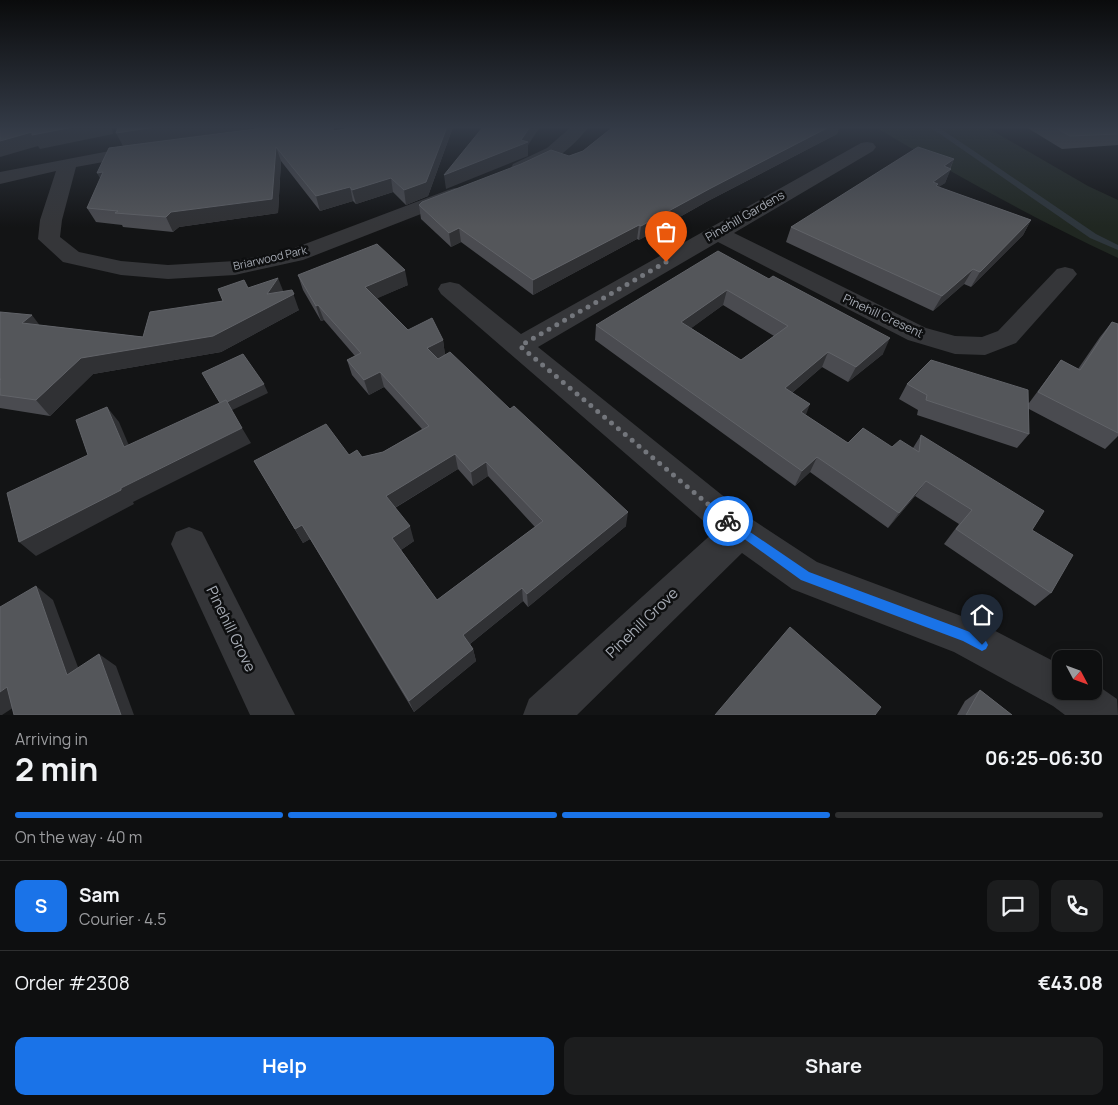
<!DOCTYPE html>
<html lang="en">
<head>
<meta charset="utf-8">
<style>
  :root { --surface:#0e0f10; --page:#1c1d1e; --text:#f1f3f6; --muted:#9b9c9f; --line:#2e2f30; --accent:#1a73e8 }
  body { margin:0; font-family:Manrope,sans-serif; background:var(--page); color:var(--text); height:100vh; display:flex; flex-direction:column; font-size:19px; white-space:nowrap }
  * { box-sizing:border-box; margin:0 }
  p { font-size:16px; color:var(--muted) }
  .icon { flex:none; width:28px; height:28px; fill:none; stroke:currentColor; stroke-width:2; stroke-linecap:round; stroke-linejoin:round }
  .map { position:relative; height:715px; overflow:hidden }
  .panel { display:flex; flex-direction:column; background:var(--surface); flex:1 }
  .panel>* { flex:none }
  .needle { width:32px; rotate:131deg }
  .controls { position:absolute; left:1052px; top:650px; display:grid; gap:10px }
  .controls a { display:grid; place-items:center; width:50px; height:50px; border-radius:10px; background:var(--surface); box-shadow:0 2px 12px #0003,0 0 0 1px var(--line); font-size:25px }
  .pin { position:absolute; display:grid; place-items:center; width:42px; height:42px; color:#fff; margin:-51px -21px; border-radius:50% 50% 50% 0; rotate:-45deg; box-shadow:0 0 5px #0007 }
  .pin .icon { rotate:45deg }
  .courier { position:absolute; display:grid; place-items:center; width:50px; height:50px; margin:-25px; border:4px solid #1a73e8; border-radius:50%; background:#fff; color:#222; box-shadow:0 1px 6px #0007 }
  .overview em { font-style:normal; font-weight:700 }
  .overview div { display:flex; flex-direction:column-reverse }
  .overview { display:flex; align-items:center; justify-content:space-between; height:85px; padding:0 15px }
  h1 { font-size:32px; font-weight:700; line-height:38px }
  .bar { display:grid; grid-template-columns:repeat(4,1fr); gap:8px 5px; align-content:center; height:60px; padding:0 15px }
  .bar i { height:6px; border-radius:4px; background:var(--line) }
  .bar .on { background:var(--accent) }
  .bar p { grid-column:span 4 }
  .line { display:flex; align-items:center; gap:12px; padding:0 15px; border-top:1px solid var(--line) }
  .line div { flex:1 }
  .round { display:grid; place-items:center; flex:none; width:52px; height:52px; border-radius:10px; background:var(--page) }
  .button { display:flex; gap:10px; margin-top:auto; padding:10px 15px }
  .button a { flex:1; height:58px; border-radius:10px; background:var(--accent); color:#fff; font-size:20px; font-weight:700; line-height:58px; text-align:center }
  .button a+a { background:var(--page); color:var(--text) }
  .map>svg:first-child { display:block }
</style>
</head>
<body>
<div class="map">
<svg width="1118" height="715" viewBox="0 0 1118 715">
  <rect width="100%" height="100%" fill="#131415"/>
  <path fill="#202721" d="M875,127H986L1088,186L1118,200V258C1034,219 954,174 875,127Z"/>
  <g fill="none" stroke-linecap="round" stroke-linejoin="round">
    <path fill="#2e363c" fill-rule="evenodd" d="M930,127H938L977,153L1096,234L1118,245V250L1090,238Z"/>
    <g fill="#353639" fill-rule="evenodd">
      <path d="M571,127H588C576,146 537,178 513,172L511,168L513,164L547,148Z"/>
      <path d="M867,142L873,143L876,147L873,151L734,233L926,328L955,336L982,337L998,331L1057,269L1065,267L1073,269L1077,274L1073,279L1016,343L985,355L955,354L908,340L718,242L538,347L753,520L817,562L980,623L1061,665V691H1094V683L1117,699L1118,715H1065L1053,706L954,652L792,589L742,553L577,715H523L529,699L715,531L441,294L438,289L441,284L450,282L459,284L521,334L861,143Z"/>
      <path d="M141,145L147,146L150,150L147,154L76,167L62,220L60,237L79,252L121,261L168,265L235,261L289,250L448,190L455,188L462,190L465,194L462,198L303,260L235,275L168,279L121,275L63,262L38,239L40,220L56,171L0,184V172Z"/>
      <path d="M189,527L202,532L295,715H250L171,544L176,532Z"/>
    </g>
  </g>
  <g fill="#4a4b50" fill-rule="evenodd">
    <path d="M118,127H262L130,145L270,127H334V131L356,127H453L428,196L406,205L393,192L356,204L353,201L320,211L281,161L278,213L179,227L173,232L123,227L122,225L96,222L87,208L123,146Z"/>
    <path d="M613,127H839L837,134L708,201L639,240L637,239L533,295L461,242L451,247L421,219L419,205L569,156L583,151Z"/>
    <path d="M1026,127H1118V145L1062,149Z"/>
    <path d="M954,159L945,183L938,187L1031,220L1023,235L971,287L964,284L933,311L786,242L791,227Z"/>
    <path d="M298,275L408,285L377,298L408,330L443,340L445,355L626,526L528,607L523,601L470,644L473,649L476,661L414,712L310,539L303,543L254,461L349,455L362,457L383,452L422,429L384,387L369,395L352,375L347,360L355,356L324,320L321,321L303,290ZM458,469L473,486L488,476L535,527L437,600L401,550L414,541L395,508Z"/>
    <path d="M769,279L883,354L848,382L822,367L792,393L806,415L848,443L892,447L913,448L921,435L1032,530L1051,593L1035,606L944,544L959,524L915,496L888,528L810,472L795,486L595,340L596,325ZM723,305L774,336L741,360L691,328Z"/>
    <path d="M248,288L284,292L299,310L221,352L93,374L50,416L0,408V312L39,325L143,337L223,301Z"/>
    <path d="M1112,322L1118,324V436L1105,449L1029,409V434L1017,448L917,415L918,410L899,399L907,384L1029,403L1061,360L1078,369L1100,337Z"/>
    <path d="M980,690L1012,715H957L965,701Z"/>
  </g>
  <g fill="#303134">
    <path d="M73,127H112L113,134L40,149L38,146L0,157V141L32,132Z"/>
    <path d="M156,127H262L123,146L116,133Z"/>
    <path d="M447,127H453L428,196L406,205L404,190Z"/>
    <path d="M530,127H540L528,145V156L446,189L444,175L521,140Z"/>
    <path d="M829,127H839L837,134L708,201L639,240L641,226L711,188Z"/>
    <path d="M276,147L281,161L278,213L179,227L173,232L166,217L171,212Z"/>
    <path d="M954,159L949,170L951,169L945,183L936,189L933,182L944,166Z"/>
    <path d="M103,172L105,187L97,173Z"/>
    <path d="M391,178L393,192L356,204L352,190Z"/>
    <path d="M350,187L353,201L320,211L316,196Z"/>
    <path d="M1031,220L1023,235L971,287L980,272Z"/>
    <path d="M639,225L637,239L533,295V280Z"/>
    <path d="M459,228L461,242L451,247L449,233Z"/>
    <path d="M973,269L964,284L933,311L942,296Z"/>
    <path d="M405,270L408,285L369,302L365,287Z"/>
    <path d="M278,278L284,293L292,290L299,310L221,352L93,374L50,416L36,400L81,358L267,294Z"/>
    <path d="M727,290L723,305L678,338L681,322Z"/>
    <path d="M318,305L324,320L321,321L316,306Z"/>
    <path d="M32,315L44,331L22,323Z"/>
    <path d="M890,338L883,354L848,382L856,367Z"/>
    <path d="M443,340L445,355L430,363L427,348Z"/>
    <path d="M828,352L822,367L779,404L785,388Z"/>
    <path d="M380,372L384,387L369,395L364,380Z"/>
    <path d="M264,384L268,393L226,413L221,405Z"/>
    <path d="M810,404L804,420L801,412Z"/>
    <path d="M107,407L119,422L136,462L124,447Z"/>
    <path d="M242,428L251,443L133,502L134,504L36,556L19,542L121,488Z"/>
    <path d="M455,454L458,469L391,510L386,496Z"/>
    <path d="M817,457L810,472L795,486L802,471Z"/>
    <path d="M486,462L488,476L473,486L471,472Z"/>
    <path d="M926,481L915,496L888,528L899,513Z"/>
    <path d="M628,512L626,526L528,607L527,594Z"/>
    <path d="M302,525L310,539L303,543L295,529Z"/>
    <path d="M410,526L414,541L398,552L392,538Z"/>
    <path d="M36,586L53,600L85,686L67,675Z"/>
    <path d="M522,588L523,601L466,647L463,635Z"/>
    <path d="M473,649L476,661L414,712L409,701Z"/>
    <path d="M99,654L116,666L134,715H121Z"/>
    <path d="M7,687L28,698L2,715H0V692Z"/>
  </g>
  <g fill="#54565a" stroke="#616368" fill-rule="evenodd">
    <path d="M0,127H73L32,135V132L0,141Z"/>
    <path d="M118,127H156L116,133Z"/>
    <path d="M270,127H332L333,131L356,127H447L426,182L404,190L391,178L352,190L350,187L316,196L276,147L272,199L171,212L166,217L115,213L118,211L87,208L103,172L97,173L109,148Z"/>
    <path d="M483,127H530L521,140L528,142L444,175Z"/>
    <path d="M613,127H829L711,188L641,226L639,225L533,280L459,228L449,233L419,205L422,202L521,164L551,150L569,156L583,151Z"/>
    <path d="M1054,127H1118V134L1070,136Z"/>
    <path d="M918,147L954,159L944,166L951,169L933,182L938,184L936,186L1031,220L980,272L973,269L942,296L791,227Z"/>
    <path d="M377,244L405,270L365,287L408,330L432,318L443,340L427,348L438,359L450,352L510,409L514,406L628,512L527,594L522,588L463,635L473,649L409,701L302,525L295,529L254,461L326,424L349,455L357,450L362,457L383,452L429,426L380,372L364,380L347,360L361,353L318,305L316,306L298,275ZM455,454L471,472L486,462L543,521L437,600L392,538L410,526L386,496Z"/>
    <path d="M718,251L769,279L773,276L890,338L856,367L828,352L785,388L810,404L801,412L848,443L863,428L892,447L900,440L919,452L921,435L1044,511L1032,530L1073,555L1051,593L956,529L972,510L926,481L899,513L817,457L802,471L596,325ZM727,290L788,326L741,360L681,322Z"/>
    <path d="M278,278L267,294L292,290L294,294L213,336L81,358L36,400L0,395V380L1,379H0V312L32,315L22,323L143,337L150,312L223,301L218,289L244,280L248,288Z"/>
    <path d="M1112,322L1118,324V433L1038,392L1061,360L1080,370Z"/>
    <path d="M243,354L264,384L227,402L226,400L220,403L202,373Z"/>
    <path d="M931,360L1028,390L1029,434L926,400L927,395L907,384Z"/>
    <path d="M226,400L242,428L121,488V490L19,542L7,493L88,455L76,420L107,407L124,447Z"/>
    <path d="M36,586L67,675L99,654L121,715H14L7,687L0,692V607Z"/>
    <path d="M790,627L881,707L875,715H715Z"/>
    <path d="M980,690L1012,715H966Z"/>
  </g>
  <linearGradient id="sky" x2="0" y2="1"><stop stop-color="#0a0b0c"/><stop offset="0.56" stop-color="#333a46"/><stop offset="1" stop-color="#333a46" stop-opacity="0"/></linearGradient>
  <rect width="1118" height="227" fill="url(#sky)"/>
  <path fill="#1a73e8" d="M728,517L809,572L970,632L986,641L988,645L986,649L982,651L963,641L801,580L725,525L723,521Z"/>
  <g fill="none" stroke-linecap="round" stroke-linejoin="round">
    <path stroke="#73767c" stroke-width="5" stroke-dasharray="0 9" d="M666,262L520,346L728,521"/>
  </g>
  <g text-anchor="middle" stroke-width="5" stroke-linejoin="round" paint-order="stroke">
    <g font-size="11" fill="#a6abb4" stroke="#0e0f10">
      <text transform="translate(270 258) rotate(-13)" y="4">Briarwood Park</text>
    </g>
    <g font-size="12" fill="#a6abb4" stroke="#0e0f10">
      <text transform="translate(745 216) rotate(-30)" y="4">Pinehill Gardens</text>
      <text transform="translate(883 316) rotate(25)" y="4">Pinehill Cresent</text>
    </g>
    <g font-size="15" fill="#a6abb4" stroke="#0e0f10">
      <text transform="translate(642 623) rotate(-44)" y="5">Pinehill Grove</text>
      <text transform="translate(231 629) rotate(64)" y="5">Pinehill Grove</text>
    </g>
  </g>
</svg>
<div class="controls">
<a><svg class="needle" viewBox="-14 -14 28 28"><path d="M0-13l5 13h-10z" fill="#e53935"/><path d="M0 13l5-13h-10z" fill="#9b9c9f"/></svg></a>
</div>
<div class="pin" style="left:666px;top:262px;background:#ea580c"><svg class="icon" aria-label="bag" viewBox="0 0 24 24"><path d="M5 8h14l-1 12H6zM9 8a3 3 0 0 1 6 0"/></svg></div>
<div class="pin" style="left:982px;top:645px;background:#1f2937"><svg class="icon" aria-label="home" viewBox="0 0 24 24"><path d="M3 11l9-7 9 7M6 9v11h12V9"/></svg></div>
<div class="courier" style="left:728px;top:521px"><svg class="icon" aria-label="bike" viewBox="0 0 24 24"><circle cx="6" cy="16" r="4"/><circle cx="18" cy="16" r="4"/><path d="M6 16l4-8h5l3 8M10 8l3 8H6M13 5h3"/></svg></div>
</div>
<section class="panel">
<div class="overview"><div><h1>2 min</h1><p>Arriving in</p></div><em>06:25–06:30</em></div>
<div class="bar"><i class="on"></i><i class="on"></i><i class="on"></i><i></i><p>On the way · 40 m</p></div>
<div class="line" style="height:90px"><b class="round" style="background:var(--accent);color:#fff">S</b><div><b>Sam</b><p>Courier · 4.5</p></div><a class="round"><svg class="icon" aria-label="chat" viewBox="0 0 24 24"><path d="M4 5h16v11H9l-5 4z"/></svg></a><a class="round"><svg class="icon" aria-label="phone" viewBox="0 0 24 24"><path d="M5 4h4l2 5-3 2q2 4 5 5l2-3 5 2v4C11 20 4 13 5 4z"/></svg></a></div>
<div class="line" style="height:65px"><div>Order #2308</div><b>€43.08</b></div>
<div class="button"><a>Help</a><a>Share</a></div>
</section>
</body>
</html>
